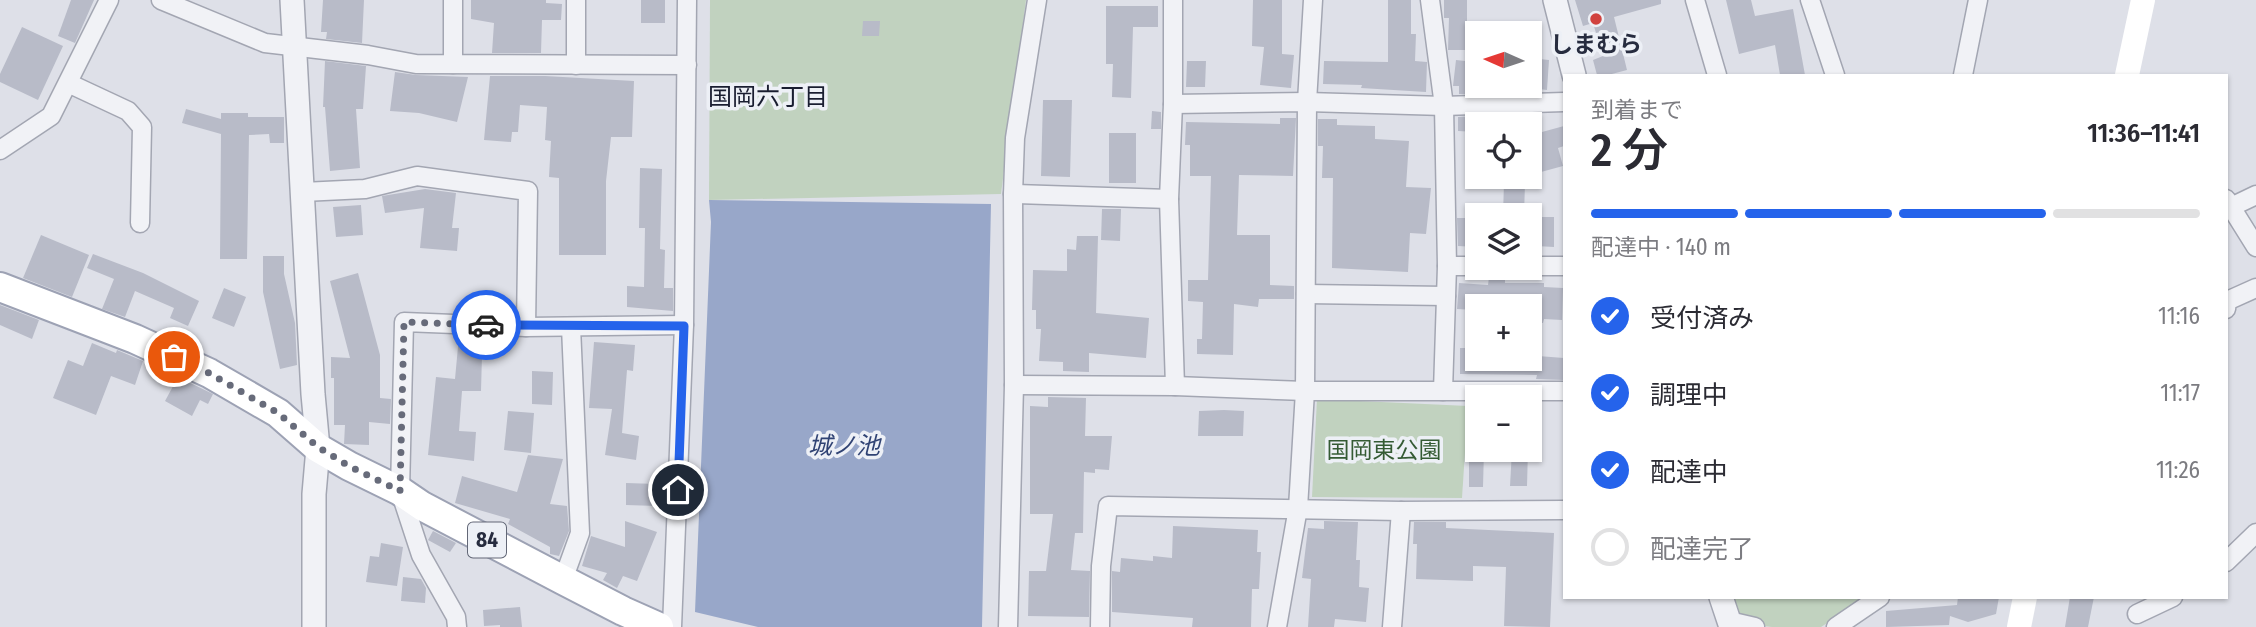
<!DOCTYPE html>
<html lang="ja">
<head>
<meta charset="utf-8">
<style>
  :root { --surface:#fff; --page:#f7f7f7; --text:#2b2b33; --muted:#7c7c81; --line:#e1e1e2; --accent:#2563eb }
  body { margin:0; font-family:"Fira Sans Condensed","Noto Sans JP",sans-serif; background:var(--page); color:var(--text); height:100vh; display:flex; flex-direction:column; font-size:26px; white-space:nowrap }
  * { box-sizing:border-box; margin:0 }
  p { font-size:23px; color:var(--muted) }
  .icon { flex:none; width:38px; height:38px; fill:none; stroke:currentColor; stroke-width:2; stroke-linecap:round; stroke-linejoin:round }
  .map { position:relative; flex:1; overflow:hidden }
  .details { position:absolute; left:1563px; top:74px; width:665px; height:525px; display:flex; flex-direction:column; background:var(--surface); border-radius:0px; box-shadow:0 2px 5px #0004 }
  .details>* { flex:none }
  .needle { width:46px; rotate:273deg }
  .tools { position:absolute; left:1465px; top:21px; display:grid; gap:14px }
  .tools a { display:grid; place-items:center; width:77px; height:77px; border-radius:0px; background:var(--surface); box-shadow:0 2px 5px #0004; font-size:35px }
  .pin { position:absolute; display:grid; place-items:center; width:60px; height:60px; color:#fff; margin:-30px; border:4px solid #fff; border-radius:50%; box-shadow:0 2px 7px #0007 }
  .courier { position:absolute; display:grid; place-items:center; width:70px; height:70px; margin:-35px; border:5px solid #2563eb; border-radius:50%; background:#fff; color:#222; box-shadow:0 2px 9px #0007 }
  .overview em { font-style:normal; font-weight:600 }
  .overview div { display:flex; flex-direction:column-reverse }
  .overview { display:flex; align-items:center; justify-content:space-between; height:119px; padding:0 28px }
  h1 { font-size:46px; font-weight:600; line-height:52px }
  .bar { display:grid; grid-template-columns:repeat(4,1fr); gap:10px 7px; align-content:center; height:84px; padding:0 28px }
  .bar i { height:9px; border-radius:5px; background:var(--line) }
  .bar .on { background:var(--accent) }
  .bar p { grid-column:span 4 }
  ol { padding:0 28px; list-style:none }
  li { display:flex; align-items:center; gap:21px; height:77px }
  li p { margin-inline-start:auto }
  li .icon { padding:7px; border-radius:50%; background:var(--accent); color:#fff; stroke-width:4 }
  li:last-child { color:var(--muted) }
  li i { width:38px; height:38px; border:4px solid var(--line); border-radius:50% }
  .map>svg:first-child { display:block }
</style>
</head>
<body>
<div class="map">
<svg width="2256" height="627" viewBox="0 0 2256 627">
  <rect width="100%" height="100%" fill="#dee0e8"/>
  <g fill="#c1d2bf">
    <path d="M710,0H1026L1001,194L709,200Z"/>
    <path d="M1317,399L1468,406L1462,498L1312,497Z"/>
    <path d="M1729,597H1867L1821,627H1772L1737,623Z"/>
  </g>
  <path fill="#98a7c9" d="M709,200L991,204L982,627H758L695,612L711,222Z"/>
  <g fill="#b8bbc8">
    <path d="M71,0H94L75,43L58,36Z"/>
    <path d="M323,0H364L362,43L326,39L327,32H321Z"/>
    <path d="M471,0H546V3L562,4L561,20H542L541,53H492L494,23L471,19Z"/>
    <rect x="641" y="0" width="24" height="23"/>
    <path d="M1253,0H1282V54L1294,55L1291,88L1260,85L1264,47L1252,46Z"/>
    <path d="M1388,0H1411V34H1416L1415,61L1427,62L1426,92L1361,88L1362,85L1323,84L1324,61L1388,62Z"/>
    <path d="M1444,0H1467V50H1448L1449,18H1444Z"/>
    <path d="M1575,0H1661V4L1614,17L1627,70L1608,75H1597L1593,60L1603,56L1593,23L1583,26Z"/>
    <path d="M1726,0H1751L1755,16L1793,9L1805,75H1780L1775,45L1739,54Z"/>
    <path d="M1106,6H1158V27H1133L1131,98L1112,97L1113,64H1106Z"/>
    <path d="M863,21H880L879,36H862Z"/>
    <path d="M22,27L63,46L38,100L0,82V74Z"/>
    <path d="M1530,58L1549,60L1547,90L1530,88Z"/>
    <path d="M1456,60L1475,62L1472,94H1459V86H1453Z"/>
    <path d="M325,61L366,66L363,109H356L360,168L330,171L325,107H323Z"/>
    <path d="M1187,61H1206L1205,87H1186Z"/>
    <path d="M395,72L416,75L468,77L457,122L419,113L390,111Z"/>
    <path d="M490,76H545L634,81L632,137H611L606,181V255H559V178L549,177L551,141L545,140L547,107L520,105L518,132H512L511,142L484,140Z"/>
    <path d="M1043,100H1072L1070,177L1041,176Z"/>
    <path d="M186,109L221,119V113H248V117H284V143H270L269,134L249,135L247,259H220L221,134L182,123Z"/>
    <path d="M1152,111L1161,112V129H1151Z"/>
    <path d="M1477,116V132L1458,131V117Z"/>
    <path d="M1280,118H1296L1293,176L1239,175L1237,235H1270V285L1294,286V299H1259L1258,307L1234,304L1233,355L1197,354V339H1202L1203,302L1188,301V280H1208L1211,176H1190V145H1185L1186,122L1280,124Z"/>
    <path d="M1318,119H1337V125L1375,126V139L1409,141L1406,187L1431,188L1426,234L1410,233L1408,272L1332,268L1333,178H1322L1323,146H1318Z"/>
    <path d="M1564,126V146L1558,148L1563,166L1541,172L1531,135Z"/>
    <rect x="1109" y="133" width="27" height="50"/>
    <path d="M640,168L662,169L660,249L665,250L664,288H673V311L627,307V286L644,287L645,228H639Z"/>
    <path d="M1504,182L1525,183L1524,215H1503Z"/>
    <path d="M425,189L456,193L452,228H459L457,251L420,248L424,208L385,213L382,196Z"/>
    <path d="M361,205L363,235L336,237L333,207Z"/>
    <path d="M1102,209H1121L1120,241L1101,240Z"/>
    <path d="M1536,217H1554V247L1536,246Z"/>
    <path d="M1457,218H1477V247L1458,246Z"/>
    <path d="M41,235L89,255L72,297L23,278Z"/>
    <path d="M1077,236H1098L1096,313L1149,318L1146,358L1089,353V372L1063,371V362L1039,361L1041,329H1036V310H1032L1033,270L1067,271V249L1076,250Z"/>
    <path d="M93,254L143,273L199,301L188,326L170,318L174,308L135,291L125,317L102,309L114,279L87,268Z"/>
    <path d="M263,256H284V274L295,323L297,365L280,369L263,292Z"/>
    <path d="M358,273L380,355V398L391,399L390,424L369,422V445L344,444L345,425H334V378H331V357L350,358L330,281Z"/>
    <path d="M1489,277L1505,278V283H1544V287L1563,288L1562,320L1544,319L1543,323L1530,322V306L1474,305V310L1457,309L1459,283L1488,285Z"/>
    <path d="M224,288L246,297L234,327L212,318Z"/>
    <path d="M0,305L39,320L32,339L0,325Z"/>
    <path d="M459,336H474V354L482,355L481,391H462L459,431L476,432L474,461L428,455L436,377L455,379Z"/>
    <path d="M594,342L635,345L633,371L627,370L622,433L639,436L636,460L605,455L612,409L589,408Z"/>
    <path d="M92,343L116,353L117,350L143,361L135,385L111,376L96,415L53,398L68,360L83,366Z"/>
    <path d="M1460,348H1477V359H1538V356L1564,358V380L1536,379L1537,375L1460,374Z"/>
    <path d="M532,371L553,372L552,405L532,404Z"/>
    <path d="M178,377L213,394L208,404L200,400L192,416L165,401Z"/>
    <path d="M1048,397L1086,398L1085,436H1112L1109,470L1095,469V473L1084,472L1083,533H1075L1071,570L1090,571L1089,617L1028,616L1029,571H1046L1053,514H1030V406L1048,407Z"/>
    <path d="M1224,410L1244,411L1243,436H1198L1199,411Z"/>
    <path d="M508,411L534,413L531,453L504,450Z"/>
    <path d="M1469,450H1484L1483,487H1469Z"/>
    <path d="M1512,450H1528L1527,486H1510Z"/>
    <path d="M528,455L563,459L550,504L567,506L569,531L559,556L550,554V547L508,524L510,519L455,503L462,476L517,492Z"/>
    <path d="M626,483L657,484V506L626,505Z"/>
    <path d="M625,521L657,532L637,581L623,576L617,588L603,580L607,573L582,566L591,536L625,547Z"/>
    <path d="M1324,521L1358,522L1356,560H1360L1359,587L1369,588L1366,622L1335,619L1334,627H1308L1311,579L1302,578L1308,528L1324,529Z"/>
    <path d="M1414,522H1446V528L1554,533L1550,627L1504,626L1506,567L1473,566V581L1416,579L1417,544H1413Z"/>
    <path d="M1173,526L1258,530L1257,552H1261L1259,589H1252L1251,627H1192L1193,618L1112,612V571L1120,572L1121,558L1153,561V556L1172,558Z"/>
    <path d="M433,531L456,543L450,552L428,540Z"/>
    <path d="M381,543L403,547L397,586L366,582L370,556L379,557Z"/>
    <path d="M403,577L421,579L426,588L425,603L401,601Z"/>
    <path d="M1958,597H1999L1996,614L1968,622L1950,616L1949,625L1886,627V611L1957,605Z"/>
    <path d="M2070,597H2094L2088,627H2065Z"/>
    <path d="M520,607L522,627H500V625L484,626L483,610Z"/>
  </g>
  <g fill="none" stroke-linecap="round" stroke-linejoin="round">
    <defs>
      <g id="minor">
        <path d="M161,0L265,43L368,55L416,64L687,65"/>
        <path d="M576,0V65"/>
        <path d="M1173,0V104L1169,199L1175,386"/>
        <path d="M1430,0L1444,106L1447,266L1443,391"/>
        <path d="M1695,0L1717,75"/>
        <path d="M1810,0L1835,75"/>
        <path d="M453,64V0"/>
        <path d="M1963,75L1978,0"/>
        <path d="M68,83L128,111L142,127L140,223"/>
        <path d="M1173,104L1307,102L1444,106L1564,102"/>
        <path d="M0,150L51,116L109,0"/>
        <path d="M303,192L365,189L417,176L528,191L526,327"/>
        <path d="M1013,194L1169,199"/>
        <path d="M2226,199L2256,247"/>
        <path d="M2231,207L2256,195"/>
        <path d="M1447,266H1477"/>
        <path d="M1530,266H1564"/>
        <path d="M1306,294L1446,296"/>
        <path d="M2226,309L2227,301L2256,288"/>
        <path d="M1014,385L1175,386L1305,391H1564"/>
        <path d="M2226,562L2256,533"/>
        <path d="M563,580L580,533L571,327"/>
        <path d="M2137,614L2173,597"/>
        <path d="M1729,621L1755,627"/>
        <path d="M457,627L456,617L421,555L400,491L404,322L526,327L684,325"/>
        <path d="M672,627L684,325L687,0"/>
        <path d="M1008,627L1014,385L1013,194L1015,138L1037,0"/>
        <path d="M1100,627L1101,566L1108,506L1401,511L1564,510"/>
        <path d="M1277,627L1298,508L1305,391L1307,102L1313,0"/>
        <path d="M1392,627L1401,511"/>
        <path d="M1836,627L1880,597"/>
      </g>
      <g id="tertiary">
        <path d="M292,0L313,394L318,448L314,494V627"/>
        <path d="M1555,0L1574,75"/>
        <path d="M1721,597L1731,627"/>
      </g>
      <path id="primary" d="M0,287L135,339L209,373L278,413L318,448L349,466L400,491L422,506L563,580L623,611L659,627"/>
    </defs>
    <use href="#minor" stroke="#a3a6b2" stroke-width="21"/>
    <use href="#tertiary" stroke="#a3a6b2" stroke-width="26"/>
    <use href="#primary" stroke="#9da2b4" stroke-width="32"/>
    <use href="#minor" stroke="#f1f2f6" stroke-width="18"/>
    <use href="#tertiary" stroke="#f1f2f6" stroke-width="23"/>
    <g stroke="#fff" stroke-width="24">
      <path d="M2127,75L2143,0"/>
      <path d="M2019,627L2025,597"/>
    </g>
    <use href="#primary" stroke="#fff" stroke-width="28"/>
  </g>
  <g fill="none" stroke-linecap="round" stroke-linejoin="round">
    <path stroke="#676b7a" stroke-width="7" stroke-dasharray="0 12.6" d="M174,357L209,373L278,413L318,447L349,466L400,491L404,322L486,325"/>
    <path stroke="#2563eb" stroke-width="9" d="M486,325L684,326L678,490"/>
  </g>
  <circle fill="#d1423f" stroke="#edf0f6" stroke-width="2.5" cx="1596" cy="19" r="7"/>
  <g text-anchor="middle" stroke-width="7" stroke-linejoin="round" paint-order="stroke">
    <rect fill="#edf0f6" stroke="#626776" stroke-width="2" x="468" y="522.5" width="38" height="35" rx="5"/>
    <g font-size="21" font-weight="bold" fill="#272c3f">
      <text x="487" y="547">84</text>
    </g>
    <g font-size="23" font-weight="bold" fill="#272c3f" stroke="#edf0f6">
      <text x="1596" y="52">しまむら</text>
    </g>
    <g font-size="23" fill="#355b34" stroke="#edf0f6">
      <text x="1384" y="458">国岡東公園</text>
    </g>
    <g font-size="24" fill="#191d30" stroke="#edf0f6">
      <text x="768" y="105">国岡六丁目</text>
    </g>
    <g font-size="24" font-style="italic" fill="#304374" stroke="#edf0f6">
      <text x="844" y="454">城ノ池</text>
    </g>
  </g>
</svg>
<div class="tools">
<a><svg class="needle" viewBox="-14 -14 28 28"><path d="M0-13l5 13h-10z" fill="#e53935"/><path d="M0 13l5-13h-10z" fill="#7c7c81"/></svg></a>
<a><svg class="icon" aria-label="locate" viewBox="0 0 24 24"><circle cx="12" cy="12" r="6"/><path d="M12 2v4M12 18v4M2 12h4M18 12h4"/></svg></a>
<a><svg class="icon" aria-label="layers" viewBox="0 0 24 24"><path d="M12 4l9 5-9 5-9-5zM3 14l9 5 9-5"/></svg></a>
<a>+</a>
<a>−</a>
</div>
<div class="pin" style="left:174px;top:357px;background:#ea580c"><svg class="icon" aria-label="bag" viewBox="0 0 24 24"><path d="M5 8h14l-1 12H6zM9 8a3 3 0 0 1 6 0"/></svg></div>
<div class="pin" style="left:678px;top:490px;background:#1f2937"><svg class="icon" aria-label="home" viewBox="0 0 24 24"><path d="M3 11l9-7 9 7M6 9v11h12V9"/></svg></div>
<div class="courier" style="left:486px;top:325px"><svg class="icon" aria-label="car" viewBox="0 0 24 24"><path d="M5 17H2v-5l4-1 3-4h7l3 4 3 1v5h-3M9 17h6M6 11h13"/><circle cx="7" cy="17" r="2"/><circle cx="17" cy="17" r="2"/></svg></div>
<section class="details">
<div class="overview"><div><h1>2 分</h1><p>到着まで</p></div><em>11:36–11:41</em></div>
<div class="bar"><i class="on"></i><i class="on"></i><i class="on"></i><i></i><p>配達中 · 140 m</p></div>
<ol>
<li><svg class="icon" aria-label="check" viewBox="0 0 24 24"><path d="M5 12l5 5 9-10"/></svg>受付済み<p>11:16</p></li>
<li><svg class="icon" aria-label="check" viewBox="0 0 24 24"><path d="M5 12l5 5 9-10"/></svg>調理中<p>11:17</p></li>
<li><svg class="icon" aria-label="check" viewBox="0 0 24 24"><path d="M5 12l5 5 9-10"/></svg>配達中<p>11:26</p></li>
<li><i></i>配達完了</li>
</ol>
</section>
</div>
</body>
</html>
